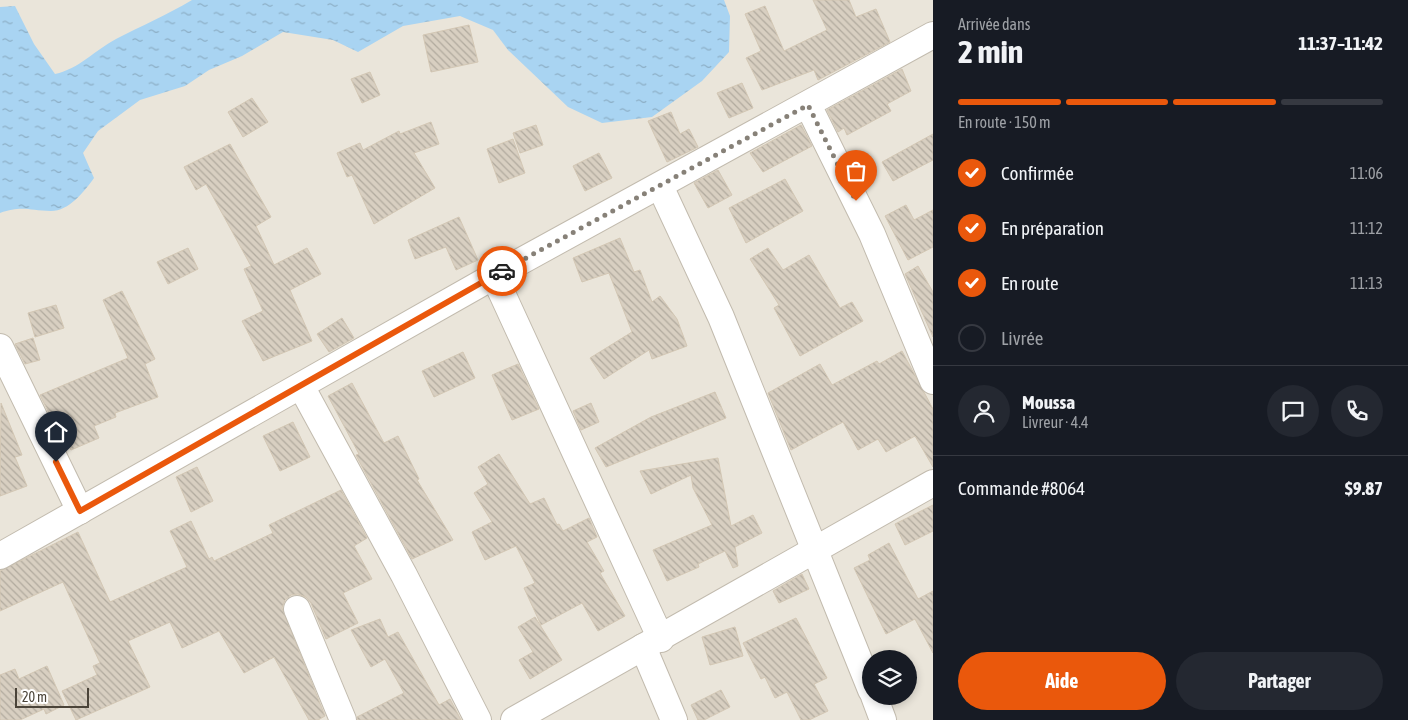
<!DOCTYPE html>
<html lang="fr">
<head>
<meta charset="utf-8">
<style>
  :root { --surface:#171b24; --page:#242831; --text:#f1f3f6; --muted:#9ea1a6; --line:#363941; --accent:#ea580c }
  body { margin:0; font-family:"Asap Condensed",sans-serif; background:var(--page); color:var(--text); height:100vh; display:flex; flex-direction:column; font-size:19px; white-space:nowrap }
  * { box-sizing:border-box; margin:0 }
  p { font-size:16px; color:var(--muted) }
  .icon { flex:none; width:28px; height:28px; fill:none; stroke:currentColor; stroke-width:2; stroke-linecap:round; stroke-linejoin:round }
  .map { position:relative; flex:1; overflow:hidden }
  .drawer { display:flex; flex-direction:column; background:var(--surface); width:475px }
  .drawer>* { flex:none }
  .fabs { position:absolute; left:862px; top:650px; display:grid; gap:10px }
  .fabs a { display:grid; place-items:center; width:55px; height:55px; border-radius:50%; background:var(--surface); box-shadow:0 2px 8px #0003; font-size:25px }
  .scale { position:absolute; left:15px; bottom:12px; width:74px; box-sizing:border-box; padding-left:5px; border:2px solid #4b4439; border-top:0; font-size:14px; line-height:18px; white-space:nowrap; color:#4b4439; -webkit-text-stroke:4px #fff; paint-order:stroke }
  .pin { position:absolute; display:grid; place-items:center; width:42px; height:42px; color:#fff; margin:-51px -21px; border-radius:50% 50% 50% 0; rotate:-45deg; box-shadow:0 0 5px #0007 }
  .pin .icon { rotate:45deg }
  .courier { position:absolute; display:grid; place-items:center; width:50px; height:50px; margin:-25px; border:4px solid #ea580c; border-radius:50%; background:#fff; color:#222; box-shadow:0 1px 6px #0007 }
  .head em { font-style:normal; font-weight:700 }
  .head div { display:flex; flex-direction:column-reverse }
  .head { display:flex; align-items:center; justify-content:space-between; height:85px; padding:0 25px }
  h1 { font-size:32px; font-weight:700; line-height:38px }
  .bar { display:grid; grid-template-columns:repeat(4,1fr); gap:8px 5px; align-content:center; height:60px; padding:0 25px }
  .bar i { height:6px; border-radius:4px; background:var(--line) }
  .bar .on { background:var(--accent) }
  .bar p { grid-column:span 4 }
  .line { display:flex; align-items:center; gap:12px; padding:0 25px; border-top:1px solid var(--line) }
  .line div { flex:1 }
  .round { display:grid; place-items:center; flex:none; width:52px; height:52px; border-radius:26px; background:var(--page) }
  ol { padding:0 25px; list-style:none }
  li { display:flex; align-items:center; gap:15px; height:55px }
  li p { margin-inline-start:auto }
  li .icon { padding:5px; border-radius:50%; background:var(--accent); color:#fff; stroke-width:4 }
  li:last-child { color:var(--muted) }
  li i { width:28px; height:28px; border:2px solid var(--line); border-radius:50% }
  .cta { display:flex; gap:10px; margin-top:auto; padding:10px 25px }
  .cta a { flex:1; height:58px; border-radius:30px; background:var(--accent); color:#fff; font-size:20px; font-weight:700; line-height:58px; text-align:center }
  .cta a+a { background:var(--page); color:var(--text) }
  main { display:flex; flex:1; min-height:0 }
  .map>svg:first-child { display:block }
</style>
</head>
<body>
<main>
<div class="map">
<svg width="933" height="720" viewBox="0 0 933 720">
  <defs>
    <pattern id="water-ripples" width="26" height="14" patternUnits="userSpaceOnUse" patternTransform="scale(1.25)"><rect width="26" height="14" fill="#a9d4f2"/><path d="M2 4q2-2 4 0t4 0M15 11q2-2 4 0t4 0" fill="none" stroke="#8caec5"/></pattern>
    <pattern id="building-back-hatch" width="6" height="6" patternUnits="userSpaceOnUse" patternTransform="scale(1.25)"><rect width="6" height="6" fill="#d8cfc1"/><path d="M-1 5l2 2M0 0l6 6M5-1l2 2" fill="none" stroke="#b1aa9e"/></pattern>
  </defs>
  <rect width="100%" height="100%" fill="#f6f3ec"/>
  <path fill="#eae5da" fill-rule="evenodd" d="M0,0H933V720H0ZM871,659H909V696H871Z"/>
  <path fill="url(#water-ripples)" d="M192,0H724L730,16L729,52L702,81L652,117L602,123L568,107L508,50L493,30L460,16L403,26L358,52L333,40L283,32L242,56L209,70L185,86L140,100L98,131L83,153L94,178C84,192 69,211 51,211C29,211 23,205 0,213V7L15,6L34,44L55,74C79,69 95,50 116,39C141,26 167,15 192,0Z"/>
  <g fill="url(#building-back-hatch)" stroke="#d3c7b4">
    <path d="M813,0H849L856,17L876,9L890,42L818,80L814,70L762,90L746,58L761,51L745,14L765,6L784,51L827,30Z"/>
    <path d="M469,25L478,62L431,72L423,35Z"/>
    <path d="M902,69L911,91L887,104L891,111L847,135L844,128L838,132L827,110Z"/>
    <path d="M370,72L380,95L362,103L351,79Z"/>
    <path d="M742,83L753,108L729,118L717,93Z"/>
    <path d="M252,98L268,122L243,137L228,112Z"/>
    <path d="M671,112L680,134L689,129L698,147L667,162L648,121Z"/>
    <path d="M431,122L439,144L414,153L435,188L374,224L352,175L347,177L337,153L360,143L363,150L399,131L400,134Z"/>
    <path d="M536,125L543,145L520,153L513,133Z"/>
    <path d="M801,125L812,146L763,172L750,153Z"/>
    <path d="M933,134V160L893,181L882,162Z"/>
    <path d="M513,139L525,173L499,183L487,149Z"/>
    <path d="M230,144L271,217L256,226L274,265L307,248L321,274L290,290L312,341L263,361L242,321L263,311L244,269L251,266L206,184L196,190L184,167Z"/>
    <path d="M599,153L612,178L585,191L573,166Z"/>
    <path d="M718,170L732,195L708,208L694,183Z"/>
    <path d="M785,179L803,211L746,243L729,208Z"/>
    <path d="M906,205L914,220L933,210V247L908,260L885,216Z"/>
    <path d="M459,217L478,260L456,270L446,247L415,259L408,240Z"/>
    <path d="M620,238L634,272L640,270L652,302L660,296L677,319L687,346L652,359L649,350L604,379L590,358L632,332L609,273L582,282L573,258Z"/>
    <path d="M188,248L198,269L168,284L157,262Z"/>
    <path d="M768,248L783,270L809,255L840,308L852,302L863,321L800,356L774,308L779,305L750,259Z"/>
    <path d="M918,266L933,292V337L905,274Z"/>
    <path d="M122,291L155,359L145,364L158,397L115,413L116,417L94,426L99,438L71,450L56,415L51,417L40,395L128,358L103,300Z"/>
    <path d="M56,305L64,328L35,337L28,313Z"/>
    <path d="M342,318L354,338L329,352L317,334Z"/>
    <path d="M33,338L40,360L25,364L15,344Z"/>
    <path d="M902,351L933,409V467L915,436L886,452L878,439L858,450L843,422L791,450L768,393L820,364L832,385L877,361L879,364Z"/>
    <path d="M463,352L475,378L434,397L422,371Z"/>
    <path d="M518,364L539,409L512,420L492,375Z"/>
    <path d="M352,383L384,443L398,436L419,479L417,480L453,540L412,559L359,461L356,455L359,454L328,396Z"/>
    <path d="M715,392L726,418L606,467L595,448L651,417Z"/>
    <path d="M1,403L22,455L15,457L27,486L0,496Z"/>
    <path d="M591,403L599,422L581,430L573,411Z"/>
    <path d="M293,422L310,457L280,471L263,436Z"/>
    <path d="M499,454L530,504L544,498L557,525L559,524L563,531L589,518L597,537L587,542L604,571L600,573L625,616L598,631L582,603L541,625L524,588L535,583L516,546L485,560L472,532L492,522L474,493L488,484L478,467Z"/>
    <path d="M718,458L731,526L753,515L762,533L735,547L738,566L733,568L725,551L698,564L699,567L667,581L653,550L712,525L693,488L691,475L651,494L640,471Z"/>
    <path d="M197,467L213,501L191,512L176,477Z"/>
    <path d="M341,490L367,538L354,546L372,579L343,593L358,623L326,639L311,603L306,597L298,594L291,595L285,600L282,608L325,716L318,720H309L274,657L244,673L219,631L182,648L170,622L128,641L150,687L76,720L62,691L97,675L93,666L100,663L63,582L0,611V571L78,532L110,602L187,567L170,531L191,521L209,559L212,557L214,561L273,533L269,525Z"/>
    <path d="M933,505V531L905,545L895,524Z"/>
    <path d="M889,543L918,599L933,591V653L915,619L886,634L854,568L870,560L868,555Z"/>
    <path d="M802,574L809,589L779,603L773,591Z"/>
    <path d="M535,617L562,660L530,679L519,660L533,652L518,627Z"/>
    <path d="M796,618L827,678L814,684L828,711L809,720H801L787,692L775,698L765,677L761,679L743,643Z"/>
    <path d="M380,619L388,637L398,632L439,705L450,699L461,720H358L357,717L404,693L385,659L371,667L351,630Z"/>
    <path d="M735,627L743,656L710,665L702,637Z"/>
    <path d="M47,666L64,705L46,714L44,709L20,720H0V675L15,669L19,679Z"/>
    <path d="M721,690L730,707L704,720H698L691,705Z"/>
  </g>
  <g fill="none" stroke-linecap="round" stroke-linejoin="round">
    <defs>
      <g id="minor">
        <path d="M808,105L872,234L933,381"/>
        <path d="M660,186L721,317L871,690"/>
        <path d="M494,276L661,639"/>
        <path d="M0,347L80,511"/>
        <path d="M301,386L404,575L478,720"/>
        <path d="M0,556L494,276L933,35"/>
        <path d="M297,609L343,720"/>
        <path d="M643,647L674,720"/>
        <path d="M874,696L883,720"/>
        <path d="M514,720L933,483"/>
      </g>
    </defs>
    <use href="#minor" stroke="#c2bbae" stroke-width="28"/>
    <use href="#minor" stroke="#fff" stroke-width="26"/>
  </g>
  <g fill="none" stroke-linecap="round" stroke-linejoin="round">
    <path stroke="#878178" stroke-width="5" stroke-dasharray="0 9" d="M502,271L808,105L856,201"/>
    <path stroke="#ea580c" stroke-width="6" d="M56,462L80,511L502,271"/>
  </g>
</svg>
<div class="fabs">
<a><svg class="icon" aria-label="layers" viewBox="0 0 24 24"><path d="M12 4l9 5-9 5-9-5zM3 14l9 5 9-5"/></svg></a>
</div>
<div class="scale">20 m</div>
<div class="pin" style="left:856px;top:201px;background:#ea580c"><svg class="icon" aria-label="bag" viewBox="0 0 24 24"><path d="M5 8h14l-1 12H6zM9 8a3 3 0 0 1 6 0"/></svg></div>
<div class="pin" style="left:56px;top:462px;background:#1f2937"><svg class="icon" aria-label="home" viewBox="0 0 24 24"><path d="M3 11l9-7 9 7M6 9v11h12V9"/></svg></div>
<div class="courier" style="left:502px;top:271px"><svg class="icon" aria-label="car" viewBox="0 0 24 24"><path d="M5 17H2v-5l4-1 3-4h7l3 4 3 1v5h-3M9 17h6M6 11h13"/><circle cx="7" cy="17" r="2"/><circle cx="17" cy="17" r="2"/></svg></div>
</div>
<section class="drawer">
<div class="head"><div><h1>2 min</h1><p>Arrivée dans</p></div><em>11:37–11:42</em></div>
<div class="bar"><i class="on"></i><i class="on"></i><i class="on"></i><i></i><p>En route · 150 m</p></div>
<ol>
<li><svg class="icon" aria-label="check" viewBox="0 0 24 24"><path d="M5 12l5 5 9-10"/></svg>Confirmée<p>11:06</p></li>
<li><svg class="icon" aria-label="check" viewBox="0 0 24 24"><path d="M5 12l5 5 9-10"/></svg>En préparation<p>11:12</p></li>
<li><svg class="icon" aria-label="check" viewBox="0 0 24 24"><path d="M5 12l5 5 9-10"/></svg>En route<p>11:13</p></li>
<li><i></i>Livrée</li>
</ol>
<div class="line" style="height:90px"><a class="round"><svg class="icon" aria-label="person" viewBox="0 0 24 24"><circle cx="12" cy="8" r="4"/><path d="M4 21q1-7 8-7t8 7"/></svg></a><div><b>Moussa</b><p>Livreur · 4.4</p></div><a class="round"><svg class="icon" aria-label="chat" viewBox="0 0 24 24"><path d="M4 5h16v11H9l-5 4z"/></svg></a><a class="round"><svg class="icon" aria-label="phone" viewBox="0 0 24 24"><path d="M5 4h4l2 5-3 2q2 4 5 5l2-3 5 2v4C11 20 4 13 5 4z"/></svg></a></div>
<div class="line" style="height:65px"><div>Commande #8064</div><b>$9.87</b></div>
<div class="cta"><a>Aide</a><a>Partager</a></div>
</section>
</main>
</body>
</html>
